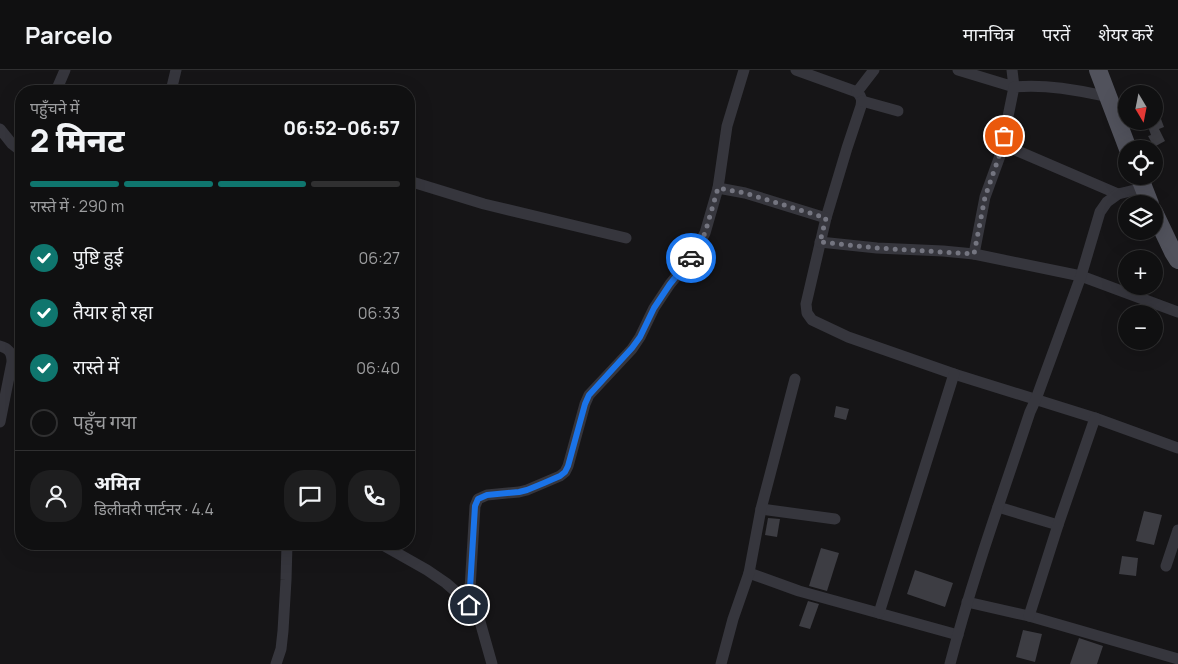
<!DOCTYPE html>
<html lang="hi">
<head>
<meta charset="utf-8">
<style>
  :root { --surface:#101011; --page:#1e1e1f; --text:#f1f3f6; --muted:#9c9d9f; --line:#303031; --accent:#0f766e }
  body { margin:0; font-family:Manrope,"Noto Sans Devanagari",sans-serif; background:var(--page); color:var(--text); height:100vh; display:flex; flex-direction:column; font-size:19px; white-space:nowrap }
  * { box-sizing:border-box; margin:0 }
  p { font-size:16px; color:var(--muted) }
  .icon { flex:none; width:28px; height:28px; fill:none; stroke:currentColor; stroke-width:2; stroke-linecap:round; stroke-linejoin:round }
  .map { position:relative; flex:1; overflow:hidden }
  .sheet { position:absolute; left:15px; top:15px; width:400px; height:465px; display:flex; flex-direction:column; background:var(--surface); border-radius:20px; box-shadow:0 5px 20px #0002,0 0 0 1px var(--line) }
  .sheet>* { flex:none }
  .needle { width:32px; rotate:170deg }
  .tools { position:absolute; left:1118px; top:15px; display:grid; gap:10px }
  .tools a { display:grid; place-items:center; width:45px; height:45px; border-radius:50%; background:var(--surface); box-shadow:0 5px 20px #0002,0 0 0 1px var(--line); font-size:25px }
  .pin { position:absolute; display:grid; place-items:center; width:42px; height:42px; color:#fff; margin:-21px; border:2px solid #fff; border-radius:50%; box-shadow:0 1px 5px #0007 }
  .courier { position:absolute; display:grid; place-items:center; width:50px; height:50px; margin:-25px; border:4px solid #1a73e8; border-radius:50%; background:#fff; color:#222; box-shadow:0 1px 6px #0007 }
  .headline em { font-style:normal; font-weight:800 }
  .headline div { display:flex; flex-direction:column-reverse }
  .headline { display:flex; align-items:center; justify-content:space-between; height:85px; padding:0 15px }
  h1 { font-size:32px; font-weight:800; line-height:38px }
  .bar { display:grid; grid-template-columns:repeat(4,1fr); gap:8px 5px; align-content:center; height:60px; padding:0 15px }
  .bar i { height:6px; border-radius:4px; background:var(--line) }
  .bar .selected { background:var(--accent) }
  .bar p { grid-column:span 4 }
  .line { display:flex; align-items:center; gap:12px; padding:0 15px; border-top:1px solid var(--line) }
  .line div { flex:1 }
  .round { display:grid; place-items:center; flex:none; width:52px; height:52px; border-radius:20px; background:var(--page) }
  ol { padding:0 15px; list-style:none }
  li { display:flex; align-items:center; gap:15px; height:55px }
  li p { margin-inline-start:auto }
  li .icon { padding:5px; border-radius:50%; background:var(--accent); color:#fff; stroke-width:4 }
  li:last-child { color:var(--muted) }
  li i { width:28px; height:28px; border:2px solid var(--line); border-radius:50% }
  header { display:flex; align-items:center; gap:30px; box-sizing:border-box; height:70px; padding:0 25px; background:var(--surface); border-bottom:1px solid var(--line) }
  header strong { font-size:24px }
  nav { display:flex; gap:28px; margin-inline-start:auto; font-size:18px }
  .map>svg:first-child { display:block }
</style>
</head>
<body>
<header>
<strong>Parcelo</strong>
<nav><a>मानचित्र</a><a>परतें</a><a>शेयर करें</a></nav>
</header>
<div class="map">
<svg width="1178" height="594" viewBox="0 0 1178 594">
  <rect width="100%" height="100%" fill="#161517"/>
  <g fill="#3d3d43">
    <path d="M1161,49L1164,57L1159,59L1165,71L1154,77L1148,66L1151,65L1147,54Z"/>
    <path d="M836,336L849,339L846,350L834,347Z"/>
    <path d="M1144,441L1162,445L1154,475L1136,471Z"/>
    <path d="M768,448L780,449L777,467L765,465Z"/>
    <path d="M821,478L839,483L827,521L809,516Z"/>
    <path d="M1122,486L1138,488L1136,506L1119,504Z"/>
    <path d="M915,500L953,513L945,537L907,524Z"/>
    <path d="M808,531L819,534L810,559L799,556Z"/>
    <path d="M1023,560L1042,564L1035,592L1016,587Z"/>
    <path d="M1079,568L1103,576L1097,594H1070Z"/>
  </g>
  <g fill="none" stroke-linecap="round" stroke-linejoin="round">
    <g stroke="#36363d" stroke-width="11">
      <path d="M796,0L857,22C862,27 862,30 861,36L847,78L826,148L806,234L807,243L812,250L848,267L954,304L1095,348L1178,378"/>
      <path d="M958,0L1014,17L1012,0"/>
      <path d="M56,21L65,0"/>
      <path d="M171,21L176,0"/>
      <path d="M857,22L874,0"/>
      <path d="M1109,27C1077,20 1046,14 1014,17L1004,66C1005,72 1007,75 1013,79L1118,124"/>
      <path d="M862,31L898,41"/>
      <path d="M0,59L12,74L21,81"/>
      <path d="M409,111L484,134L626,168"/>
      <path d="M718,118L745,123L826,148"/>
      <path d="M820,172L877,178L943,181L974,184L1081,206L1178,242"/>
      <path d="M974,184L985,127L1005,72"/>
      <path d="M0,276C9,278 12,283 12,292L0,352"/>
      <path d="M998,437L1058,455"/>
      <path d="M761,439L835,449"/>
      <path d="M381,474L427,500L446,513L462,527L479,548L492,594"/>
      <path d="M1166,496L1178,460"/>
      <path d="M749,503L799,521L958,565"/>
      <path d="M967,532L1029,546L1178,589"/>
      <path d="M469,535L475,436L478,429L487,425L519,422L527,420L560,406L565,402L568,396L585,334L589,325L632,279L640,267L654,238L670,214L689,191L705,163L718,118L727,56L744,0"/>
      <path d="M879,543L954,304"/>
      <path d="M1029,546L1058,455L1095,348"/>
      <path d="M276,594L281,579L283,561L286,510L287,474"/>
      <path d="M721,594L733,549L749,503L761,439L795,309"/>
      <path d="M950,594C972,509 1002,426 1030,342L1036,329L1081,206L1100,142L1107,132L1118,124L1143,118"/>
    </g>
    <g stroke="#51525c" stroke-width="18">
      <path d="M1098,0L1128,79"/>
      <path d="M1139,106L1150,134"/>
      <path d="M1154,142L1173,182L1178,190"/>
    </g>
  </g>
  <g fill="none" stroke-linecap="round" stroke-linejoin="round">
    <path stroke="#747580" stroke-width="5" stroke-dasharray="0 9" d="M691,188L705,163L718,118L745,123L826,148L820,172L877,178L974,184L985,127L1004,72V66"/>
    <path stroke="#1a73e8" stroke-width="6" d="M469,535L475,436L478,429L487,425L519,422L527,420L544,413L560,406L565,402L568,396L585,334L589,325L632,278L640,267L654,238L670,214L691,188"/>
  </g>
</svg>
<div class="tools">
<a><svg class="needle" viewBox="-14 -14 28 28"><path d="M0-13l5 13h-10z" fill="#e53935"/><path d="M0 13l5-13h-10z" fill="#9c9d9f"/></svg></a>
<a><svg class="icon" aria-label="locate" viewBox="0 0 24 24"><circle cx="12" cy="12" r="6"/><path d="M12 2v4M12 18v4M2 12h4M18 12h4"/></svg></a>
<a><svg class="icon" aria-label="layers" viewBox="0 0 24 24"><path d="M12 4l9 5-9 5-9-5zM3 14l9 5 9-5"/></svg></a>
<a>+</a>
<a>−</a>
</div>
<div class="pin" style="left:1004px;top:66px;background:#ea580c"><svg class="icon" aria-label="bag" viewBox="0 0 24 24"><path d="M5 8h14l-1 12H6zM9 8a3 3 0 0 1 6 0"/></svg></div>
<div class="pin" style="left:469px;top:535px;background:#1f2937"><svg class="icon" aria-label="home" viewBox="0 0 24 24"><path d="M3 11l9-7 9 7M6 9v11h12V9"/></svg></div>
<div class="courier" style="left:691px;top:188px"><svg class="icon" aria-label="car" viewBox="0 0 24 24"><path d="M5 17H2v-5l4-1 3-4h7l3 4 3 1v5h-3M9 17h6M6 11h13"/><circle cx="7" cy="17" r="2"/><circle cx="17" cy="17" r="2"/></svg></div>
<section class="sheet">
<div class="headline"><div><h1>2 मिनट</h1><p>पहुँचने में</p></div><em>06:52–06:57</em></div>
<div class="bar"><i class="selected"></i><i class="selected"></i><i class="selected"></i><i></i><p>रास्ते में · 290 m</p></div>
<ol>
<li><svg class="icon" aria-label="check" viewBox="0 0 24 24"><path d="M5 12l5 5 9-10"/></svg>पुष्टि हुई<p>06:27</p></li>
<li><svg class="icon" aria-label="check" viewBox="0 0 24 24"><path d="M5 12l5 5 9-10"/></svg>तैयार हो रहा<p>06:33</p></li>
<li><svg class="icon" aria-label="check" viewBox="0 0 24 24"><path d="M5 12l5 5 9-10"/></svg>रास्ते में<p>06:40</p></li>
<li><i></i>पहुँच गया</li>
</ol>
<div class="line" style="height:90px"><a class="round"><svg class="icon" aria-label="person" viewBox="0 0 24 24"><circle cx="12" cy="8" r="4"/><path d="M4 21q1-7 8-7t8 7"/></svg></a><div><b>अमित</b><p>डिलीवरी पार्टनर · 4.4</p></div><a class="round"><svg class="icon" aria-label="chat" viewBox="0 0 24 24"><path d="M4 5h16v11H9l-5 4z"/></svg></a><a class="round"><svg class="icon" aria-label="phone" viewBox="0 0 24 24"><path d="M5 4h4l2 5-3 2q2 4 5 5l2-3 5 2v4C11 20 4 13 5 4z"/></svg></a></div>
</section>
</div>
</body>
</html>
